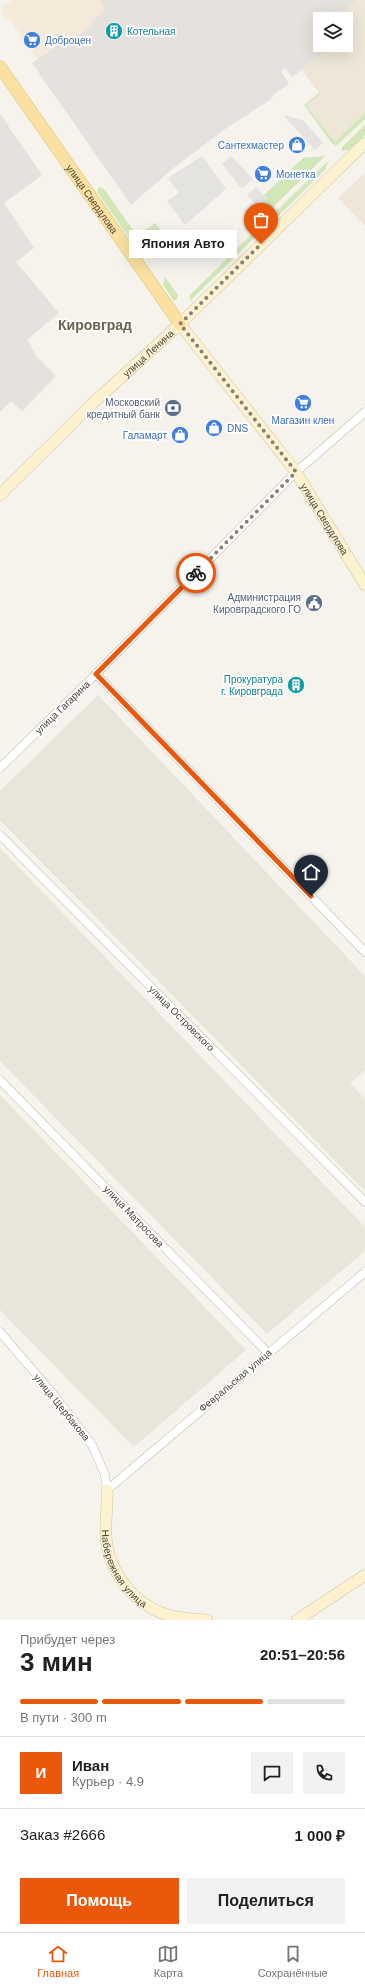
<!DOCTYPE html>
<html lang="ru">
<head>
<meta charset="utf-8">
<style>
  :root { --surface:#fff; --page:#f2f2f2; --text:#202124; --muted:#757577; --line:#e0e0e0; --accent:#ea580c }
  body { margin:0; font-family:Arial,sans-serif; background:var(--page); color:var(--text); height:100vh; display:flex; flex-direction:column; font-size:15px; white-space:nowrap }
  * { box-sizing:border-box; margin:0 }
  p { font-size:13px; color:var(--muted) }
  .icon { flex:none; width:22px; height:22px; fill:none; stroke:currentColor; stroke-width:2; stroke-linecap:round; stroke-linejoin:round }
  .map { position:relative; height:1620px; overflow:hidden }
  .details { display:flex; flex-direction:column; background:var(--surface); flex:1 }
  .details>* { flex:none }
  .buttons { position:absolute; left:313px; top:12px; display:grid; gap:8px }
  .buttons a { display:grid; place-items:center; width:40px; height:40px; border-radius:0px; background:var(--surface); box-shadow:0 4px 16px #0002; font-size:20px }
  .pin { position:absolute; display:grid; place-items:center; width:34px; height:34px; color:#fff; margin:-41px -17px; border-radius:50% 50% 50% 0; rotate:-45deg; box-shadow:0 0 4px #0007 }
  .pin .icon { rotate:45deg }
  .courier { position:absolute; display:grid; place-items:center; width:40px; height:40px; margin:-20px; border:3px solid #ea580c; border-radius:50%; background:#fff; color:#222; box-shadow:0 1px 5px #0007 }
  .bubble { position:absolute; height:28px; border-radius:0px; background:var(--surface); box-shadow:0 4px 16px #0002; font-size:13px; font-weight:600; line-height:28px; text-align:center }
  .head em { font-style:normal; font-weight:600 }
  .head div { display:flex; flex-direction:column-reverse }
  .head { display:flex; align-items:center; justify-content:space-between; height:68px; padding:0 20px }
  h1 { font-size:26px; font-weight:600; line-height:30px }
  .bar { display:grid; grid-template-columns:repeat(4,1fr); gap:6px 4px; align-content:center; height:48px; padding:0 20px }
  .bar i { height:5px; border-radius:3px; background:var(--line) }
  .bar .on { background:var(--accent) }
  .bar p { grid-column:span 4 }
  .line { display:flex; align-items:center; gap:10px; padding:0 20px; border-top:1px solid var(--line) }
  .line div { flex:1 }
  .round { display:grid; place-items:center; flex:none; width:42px; height:42px; border-radius:0px; background:var(--page) }
  .action { display:flex; gap:8px; margin-top:auto; padding:8px 20px }
  .action a { flex:1; height:46px; border-radius:0px; background:var(--accent); color:#fff; font-size:16px; font-weight:600; line-height:46px; text-align:center }
  .action a+a { background:var(--page); color:var(--text) }
  .menu { display:flex; justify-content:space-around; align-items:center; height:56px; border-top:1px solid var(--line); background:var(--surface); font-size:11px; color:var(--muted) }
  .menu a { display:grid; justify-items:center; gap:2px }
  .menu .on { color:var(--accent) }
  .map>svg:first-child { display:block }
</style>
</head>
<body>
<div class="map">
<svg width="365" height="1620" viewBox="0 0 365 1620">
  <rect width="100%" height="100%" fill="#f5f3ec"/>
  <g fill="#e9e5db">
    <path d="M98,695L365,976V1070L350,1083L365,1099V1191L0,820V791Z"/>
    <path d="M0,848L365,1227V1251L267,1334L0,1061Z"/>
    <path d="M0,1095L246,1350L134,1447L0,1310Z"/>
  </g>
  <path fill="#f5eada" d="M12,0H99L105,8L94,25L63,46L60,43L37,59L9,18L6,19L1,12L3,10L1,8Z"/>
  <g fill="#e5e2dd">
    <path d="M99,0H359L333,19H320V45H335L292,77L285,68L281,71L289,84L274,94L270,100L225,129L171,170L131,205L32,63L61,43L63,46L93,25L91,21L100,15L99,13L105,8Z"/>
    <path d="M0,114L42,175L4,203L34,248L16,262L59,313L27,340L37,357L56,376L22,411L11,401L0,412Z"/>
  </g>
  <g fill="#eee7d7">
    <path d="M359,0H365V113L335,142L306,106L320,94L302,70L335,45H346V19H333Z"/>
    <path d="M365,173V226L338,198Z"/>
  </g>
  <g fill="#d1e7b8">
    <path d="M319,93L320,94L306,106L335,142L365,113V119L336,146L331,142L304,105Z"/>
    <path d="M365,125V135L349,150L342,151V147Z"/>
    <path d="M325,156L264,216H262L257,210L258,207L267,199L264,195L303,158Z"/>
    <path d="M328,161L326,169L272,222L267,220Z"/>
    <path d="M99,187L104,189L148,251L150,256L148,258L143,257L141,255L98,193L97,190Z"/>
    <path d="M155,223L169,242L157,250L153,248L142,232Z"/>
    <path d="M259,227L260,230L258,234L190,301V295Z"/>
    <path d="M165,277L178,295L177,299L174,301L163,285Z"/>
  </g>
  <g fill="#e5e3e0">
    <path d="M283,115L303,120L323,143L315,150Z"/>
    <path d="M202,156L226,189L185,225L167,201L179,193L168,178Z"/>
    <path d="M231,156L253,179L242,189L222,164Z"/>
    <path d="M256,187L267,199L258,207L247,195Z"/>
  </g>
  <g fill="none" stroke-linecap="round" stroke-linejoin="round">
    <defs>
      <g id="street">
        <path d="M96,674L365,952"/>
        <path d="M0,768L96,674L296,472L365,412"/>
        <path d="M0,835L365,1202"/>
        <path d="M0,1080L268,1353"/>
        <path d="M0,1332L54,1395L92,1445L105,1475L107,1490"/>
        <path d="M107,1490L365,1272"/>
      </g>
      <g id="secondary">
        <path id="s1" d="M180,324L296,472L365,585"/>
        <path id="s2" d="M0,495L93,403L180,324L365,143"/>
        <path id="s3" d="M107,1490C108,1505 105,1520 106,1536C108,1571 134,1605 168,1615C181,1619 194,1619 207,1620"/>
        <path d="M297,1620L365,1575"/>
      </g>
      <g id="primary">
        <path id="s4" d="M0,67L180,324"/>
      </g>
    </defs>
    <use href="#street" stroke="#c1bbaf" stroke-width="9"/>
    <use href="#secondary" stroke="#d3c69e" stroke-width="12"/>
    <use href="#primary" stroke="#dfbf71" stroke-width="13"/>
    <use href="#street" stroke="#fff" stroke-width="8"/>
    <use href="#secondary" stroke="#fcf2d0" stroke-width="11"/>
    <use href="#primary" stroke="#fae1a1" stroke-width="12"/>
  </g>
  <g fill="none" stroke-linecap="round" stroke-linejoin="round">
    <path stroke="#868178" stroke-width="4" stroke-dasharray="0 7.2" d="M196,573L296,472L180,324L261,244"/>
    <path stroke="#ea580c" stroke-width="5" d="M196,573L96,674L311,896"/>
  </g>
  <defs>
    <symbol id="building-disc" viewBox="-11 -11 22 22"><circle r="9.5" fill="#0f9aa8" stroke="#fff"/><path d="M-4-6H4V6H1V3H-1V6H-4ZM-2.5-4.3h1.7v1.8h-1.7ZM.8-4.3h1.7v1.8H.8ZM-2.5-1h1.7V.8h-1.7ZM.8-1h1.7V.8H.8Z" fill="#fff"/></symbol>
    <symbol id="supermarket-disc" viewBox="-11 -11 22 22"><circle r="9.5" fill="#3f7fe0" stroke="#fff"/><path d="M-6-5.5h2.5l.6 2H6L4.5 2H-2.5L-4.4-4H-6ZM-1.5 3.2a1.3 1.3 0 1 0 .1 0ZM3 3.2a1.3 1.3 0 1 0 .1 0Z" fill="#fff"/></symbol>
    <symbol id="shop-disc" viewBox="-11 -11 22 22"><circle r="9.5" fill="#3f7fe0" stroke="#fff"/><path d="M-5-2.5h2.3a2.7 3.5 0 0 1 5.4 0H5L5.5 6h-11ZM-1.5-2.5h3a1.5 2.3 0 0 0-3 0Z" fill="#fff"/></symbol>
    <symbol id="bank-disc" viewBox="-11 -11 22 22"><circle r="9.5" fill="#5c6f8a" stroke="#fff"/><path d="M-6-4H6V4H-6ZM0-2.3a2.3 2.3 0 1 0 0 4.6a2.3 2.3 0 1 0 0-4.6Z" fill="#fff"/></symbol>
    <symbol id="civic-disc" viewBox="-11 -11 22 22"><circle r="9.5" fill="#5c6f8a" stroke="#fff"/><path d="M-.6-6.5H3V-4.5H.6V-3L4-1V1h2V6H-6V1h2V-1L-.6-3ZM-1.2 2.5V6h2.4V2.5Z" fill="#fff"/></symbol>
  </defs>
  <g fill-rule="evenodd">
    <use href="#building-disc" x="104" y="21" width="20" height="20"/>
    <use href="#supermarket-disc" x="22" y="30" width="20" height="20"/>
    <use href="#shop-disc" x="287" y="135" width="20" height="20"/>
    <use href="#supermarket-disc" x="253" y="164" width="20" height="20"/>
    <use href="#supermarket-disc" x="293" y="393" width="20" height="20"/>
    <use href="#bank-disc" x="163" y="398" width="20" height="20"/>
    <use href="#shop-disc" x="204" y="418" width="20" height="20"/>
    <use href="#shop-disc" x="170" y="425" width="20" height="20"/>
    <use href="#civic-disc" x="304" y="593" width="20" height="20"/>
    <use href="#building-disc" x="286" y="675" width="20" height="20"/>
  </g>
  <g text-anchor="middle" stroke-width="3.5" stroke-linejoin="round" paint-order="stroke">
    <g font-size="10" fill="#0d838f" stroke="#fff" text-anchor="start">
      <text x="127" y="35">Котельная</text>
      <text x="283" y="683" text-anchor="end">Прокуратура<tspan x="283" dy="12">г. Кировграда</tspan></text>
    </g>
    <g font-size="10" fill="#366cbe" stroke="#fff" text-anchor="start">
      <text x="45" y="44">Доброцен</text>
      <text x="284" y="149" text-anchor="end">Сантехмастер</text>
      <text x="276" y="178">Монетка</text>
      <text x="303" y="424" text-anchor="middle">Магазин клен</text>
      <text x="227" y="432">DNS</text>
      <text x="167" y="439" text-anchor="end">Галамарт</text>
    </g>
    <g font-size="10" fill="#4a443a" stroke="#fff">
      <text dy="4" stroke="none"><textPath href="#s4" startOffset="161">улица Свердлова</textPath></text>
      <text dy="4" stroke="none"><textPath href="#s2" startOffset="205">улица Ленина</textPath></text>
      <text dy="4" stroke="none"><textPath href="#s1" startOffset="243">улица Свердлова</textPath></text>
      <text transform="translate(62 707) rotate(-44)" y="4">улица Гагарина</text>
      <text transform="translate(182 1018) rotate(45)" y="4">улица Островского</text>
      <text transform="translate(134 1216) rotate(46)" y="4">улица Матросова</text>
      <text transform="translate(235 1380) rotate(-40)" y="4">Февральская улица</text>
      <text transform="translate(62 1407) rotate(51)" y="4">улица Щербакова</text>
      <text dy="4" stroke="none"><textPath href="#s3" startOffset="84">Набережная улица</textPath></text>
    </g>
    <g font-size="10" fill="#4e5e75" stroke="#fff" text-anchor="end">
      <text x="160" y="406">Московский<tspan x="160" dy="12">кредитный банк</tspan></text>
      <text x="301" y="601">Администрация<tspan x="301" dy="12">Кировградского ГО</tspan></text>
    </g>
    <g font-size="14" font-weight="bold" fill="#6c6252" stroke="#fff">
      <text x="95" y="330">Кировград</text>
    </g>
  </g>
</svg>
<div class="buttons">
<a><svg class="icon" aria-label="layers" viewBox="0 0 24 24"><path d="M12 4l9 5-9 5-9-5zM3 14l9 5 9-5"/></svg></a>
</div>
<div class="pin" style="left:261px;top:244px;background:#ea580c"><svg class="icon" aria-label="bag" viewBox="0 0 24 24"><path d="M5 8h14l-1 12H6zM9 8a3 3 0 0 1 6 0"/></svg></div>
<div class="pin" style="left:311px;top:896px;background:#1f2937"><svg class="icon" aria-label="home" viewBox="0 0 24 24"><path d="M3 11l9-7 9 7M6 9v11h12V9"/></svg></div>
<div class="courier" style="left:196px;top:573px"><svg class="icon" aria-label="bike" viewBox="0 0 24 24"><circle cx="6" cy="16" r="4"/><circle cx="18" cy="16" r="4"/><path d="M6 16l4-8h5l3 8M10 8l3 8H6M13 5h3"/></svg></div>
<div class="bubble" style="left:129px;top:230px;width:108px">Япония Авто</div>
</div>
<section class="details">
<div class="head"><div><h1>3 мин</h1><p>Прибудет через</p></div><em>20:51–20:56</em></div>
<div class="bar"><i class="on"></i><i class="on"></i><i class="on"></i><i></i><p>В пути · 300 m</p></div>
<div class="line" style="height:72px"><b class="round" style="background:var(--accent);color:#fff">И</b><div><b>Иван</b><p>Курьер · 4.9</p></div><a class="round"><svg class="icon" aria-label="chat" viewBox="0 0 24 24"><path d="M4 5h16v11H9l-5 4z"/></svg></a><a class="round"><svg class="icon" aria-label="phone" viewBox="0 0 24 24"><path d="M5 4h4l2 5-3 2q2 4 5 5l2-3 5 2v4C11 20 4 13 5 4z"/></svg></a></div>
<div class="line" style="height:52px"><div>Заказ #2666</div><b>1 000 ₽</b></div>
<div class="action"><a>Помощь</a><a>Поделиться</a></div>
</section>
<nav class="menu">
<a class="on"><svg class="icon" aria-label="home" viewBox="0 0 24 24"><path d="M3 11l9-7 9 7M6 9v11h12V9"/></svg>Главная</a>
<a><svg class="icon" aria-label="map" viewBox="0 0 24 24"><path d="M3 6l6-2 6 2 6-2v14l-6 2-6-2-6 2zM9 4v14M15 6v14"/></svg>Карта</a>
<a><svg class="icon" aria-label="saved" viewBox="0 0 24 24"><path d="M7 4h10v16l-5-4-5 4z"/></svg>Сохранённые</a>
</nav>
</body>
</html>
